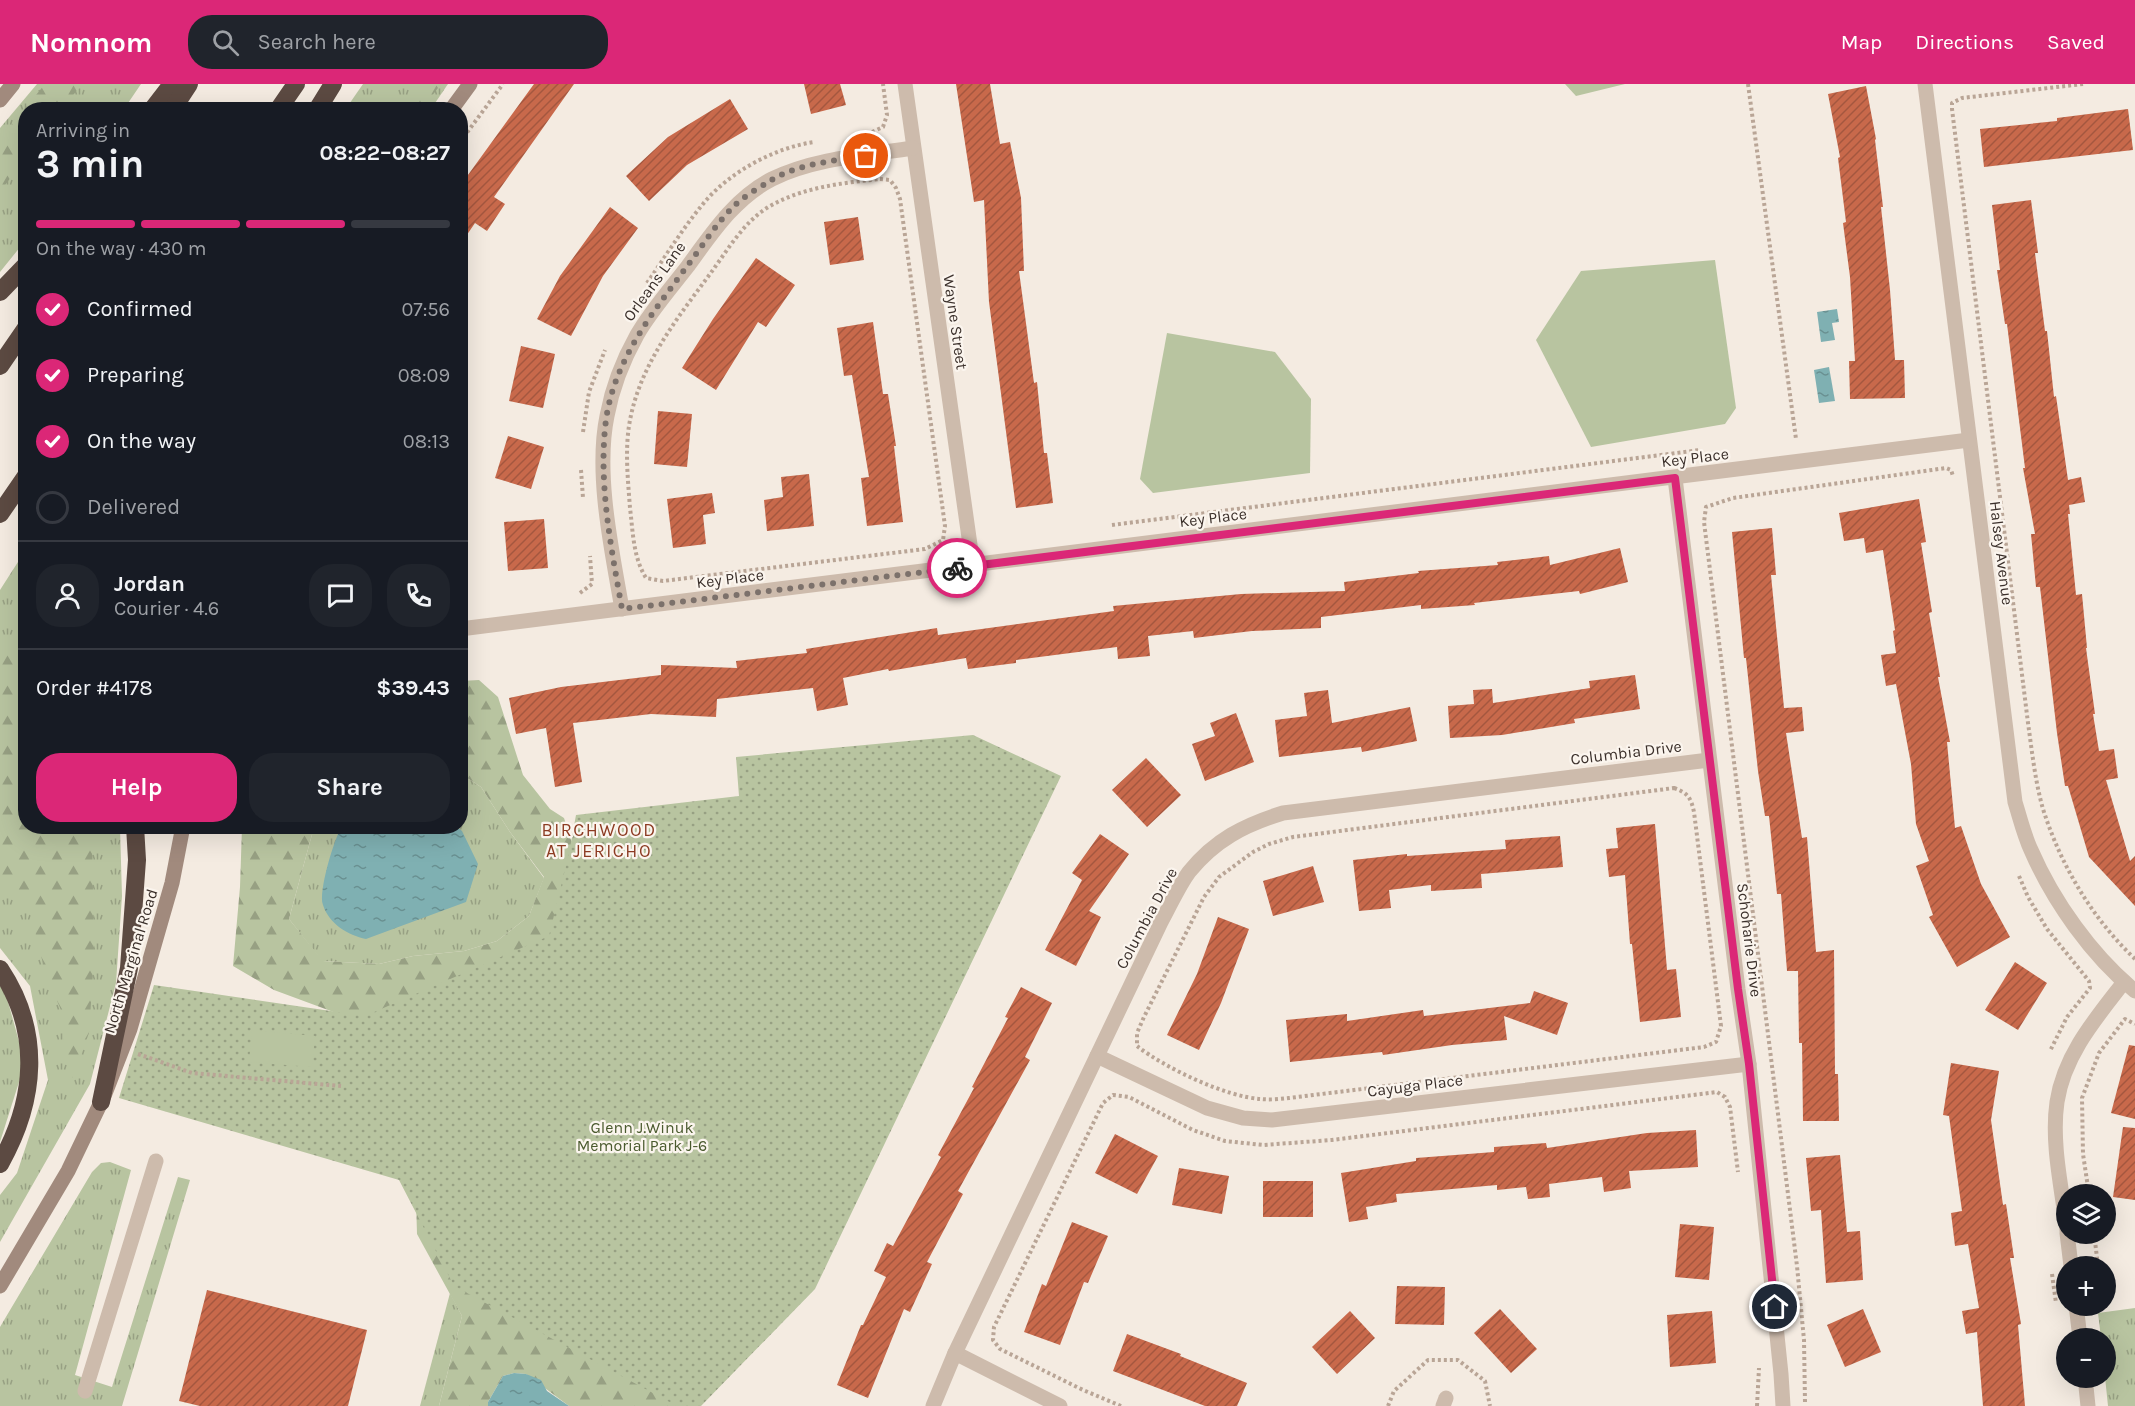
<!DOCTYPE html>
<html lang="en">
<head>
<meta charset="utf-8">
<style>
  :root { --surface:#171b24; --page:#20242c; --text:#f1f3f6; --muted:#9ea1a6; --line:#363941; --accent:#db2777 }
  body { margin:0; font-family:Karla,sans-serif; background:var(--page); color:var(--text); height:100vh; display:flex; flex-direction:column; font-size:22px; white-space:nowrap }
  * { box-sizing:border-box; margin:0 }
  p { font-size:20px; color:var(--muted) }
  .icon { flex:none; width:33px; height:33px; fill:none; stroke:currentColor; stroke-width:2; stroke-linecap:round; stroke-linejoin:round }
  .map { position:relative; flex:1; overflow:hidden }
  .details { position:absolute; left:18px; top:18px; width:450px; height:732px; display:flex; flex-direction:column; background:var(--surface); border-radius:24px; box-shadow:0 6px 24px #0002 }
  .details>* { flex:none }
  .fabs { position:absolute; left:2056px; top:1100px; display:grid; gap:12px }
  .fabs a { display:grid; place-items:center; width:60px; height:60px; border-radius:50%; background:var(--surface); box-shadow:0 6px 24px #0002; font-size:30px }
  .pin { position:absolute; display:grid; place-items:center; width:51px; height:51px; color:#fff; margin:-26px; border:3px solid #fff; border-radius:50%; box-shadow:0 2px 6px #0007 }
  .courier { position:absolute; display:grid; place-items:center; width:60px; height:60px; margin:-30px; border:4px solid #db2777; border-radius:50%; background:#fff; color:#222; box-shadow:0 2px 8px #0007 }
  .summary em { font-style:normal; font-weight:700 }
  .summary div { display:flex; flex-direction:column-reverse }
  .summary { display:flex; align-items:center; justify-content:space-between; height:102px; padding:0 18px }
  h1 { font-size:39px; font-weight:700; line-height:45px }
  .bar { display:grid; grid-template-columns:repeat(4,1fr); gap:9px 6px; align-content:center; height:72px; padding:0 18px }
  .bar i { height:8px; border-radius:4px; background:var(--line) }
  .bar .current { background:var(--accent) }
  .bar p { grid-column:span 4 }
  .line { display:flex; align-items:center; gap:15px; padding:0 18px; border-top:2px solid var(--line) }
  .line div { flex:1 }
  .round { display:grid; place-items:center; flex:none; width:63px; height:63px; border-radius:24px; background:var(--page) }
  ol { padding:0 18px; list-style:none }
  li { display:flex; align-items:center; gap:18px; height:66px }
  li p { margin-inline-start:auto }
  li .icon { padding:6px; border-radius:50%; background:var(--accent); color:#fff; stroke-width:4 }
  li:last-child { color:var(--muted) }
  li i { width:33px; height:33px; border:3px solid var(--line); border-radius:50% }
  .cta { display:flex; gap:12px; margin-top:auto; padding:12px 18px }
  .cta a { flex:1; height:69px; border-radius:24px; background:var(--accent); color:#fff; font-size:24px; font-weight:700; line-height:69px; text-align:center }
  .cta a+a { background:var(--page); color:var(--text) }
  header { display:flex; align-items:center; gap:36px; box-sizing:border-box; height:84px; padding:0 30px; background:var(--accent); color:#fff }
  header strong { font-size:28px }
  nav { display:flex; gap:33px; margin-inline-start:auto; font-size:21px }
  .search { width:420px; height:54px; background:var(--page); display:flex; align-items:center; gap:15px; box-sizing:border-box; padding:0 21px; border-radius:24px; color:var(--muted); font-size:22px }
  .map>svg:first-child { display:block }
</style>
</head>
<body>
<header>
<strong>Nomnom</strong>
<div class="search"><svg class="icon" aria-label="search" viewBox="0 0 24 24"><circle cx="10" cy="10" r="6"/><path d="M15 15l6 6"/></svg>Search here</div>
<nav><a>Map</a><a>Directions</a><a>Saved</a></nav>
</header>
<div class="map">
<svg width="2135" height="1322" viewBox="0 0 2135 1322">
  <defs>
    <pattern id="grass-tufts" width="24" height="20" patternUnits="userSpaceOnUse" patternTransform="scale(1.5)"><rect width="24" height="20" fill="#b8c4a0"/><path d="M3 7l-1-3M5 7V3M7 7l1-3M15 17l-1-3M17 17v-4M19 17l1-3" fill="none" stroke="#97a083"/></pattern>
    <pattern id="forest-firs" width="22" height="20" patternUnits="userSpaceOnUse" patternTransform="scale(1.5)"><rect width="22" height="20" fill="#b8c4a0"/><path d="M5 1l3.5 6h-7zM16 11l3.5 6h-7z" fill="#97a083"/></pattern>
    <pattern id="park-dots" width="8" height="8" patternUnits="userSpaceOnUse" patternTransform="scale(1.5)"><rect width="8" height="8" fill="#b8c4a0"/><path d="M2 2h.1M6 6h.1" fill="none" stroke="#97a083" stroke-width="1.8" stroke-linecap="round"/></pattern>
    <pattern id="water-ripples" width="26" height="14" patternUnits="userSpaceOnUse" patternTransform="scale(1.5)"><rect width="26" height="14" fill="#7fb0b2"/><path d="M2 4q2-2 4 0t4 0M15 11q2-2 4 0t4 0" fill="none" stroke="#699091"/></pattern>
    <pattern id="building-hatch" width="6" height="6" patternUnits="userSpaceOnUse" patternTransform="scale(1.5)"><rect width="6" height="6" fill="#c8694b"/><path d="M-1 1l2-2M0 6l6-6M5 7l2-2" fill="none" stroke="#a4573f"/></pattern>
  </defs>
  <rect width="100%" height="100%" fill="#f4ebe1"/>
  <g fill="url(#grass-tufts)">
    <path d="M37,0H141L124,25L26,26L25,157L0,188V44Z"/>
    <path d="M363,0H448L431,25L345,26Z"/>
    <path d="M25,467L26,742L120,743L122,812L116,899L90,1000L0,1158V1111L17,1089L48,996L30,902L0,864V506Z"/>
    <path d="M461,690L481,703L510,748L544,794L529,832L497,857L464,867L413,872L379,880L322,877L289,835L314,743L460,742Z"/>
    <path d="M0,902L5,907L25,979L0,1058Z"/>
    <path d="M110,1078L131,1086L75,1291L112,1303L178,1093L190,1096L122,1322H0V1243L92,1088L101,1079Z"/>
    <path d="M450,1209L462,1232L439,1322H420Z"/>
    <path d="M2135,1224V1322H2108L2105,1293L2106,1254H2101L2098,1229Z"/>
  </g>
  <g fill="url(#forest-firs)">
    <path d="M45,0H82L62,25L26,26L25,74L0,108V55Z"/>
    <path d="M427,0H441L422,25H409Z"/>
    <path d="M25,550L26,742L92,743L94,873L89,949L72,994L64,971V933L46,891L29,825L0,800V576L23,554Z"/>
    <path d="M479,596L498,613L523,691L550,725L564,734L579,781L688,1322H569L526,1290L514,1289L503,1292L488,1318V1322H439L462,1232L417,1150L415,1082L374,943L274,906L233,882L240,803L242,743H314L289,835L323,877L379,880L413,872L464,867L497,857L529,832L544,793L510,748L481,703L461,690V597Z"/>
  </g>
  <path fill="url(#park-dots)" d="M973,651L1061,692L815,1205L701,1322H677L454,1202L399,1096L119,1014L154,901L365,932L549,852L569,769L576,731L739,712L736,673Z"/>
  <g fill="#b8c4a0">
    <path d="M1565,0H1625L1576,12Z"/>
    <path d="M1715,176L1736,324L1725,340L1591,363L1536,256L1581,187Z"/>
    <path d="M1167,249L1275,268L1311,315L1310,389L1153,409L1140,395Z"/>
    <path d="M252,946L315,952L312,983L249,978Z"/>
  </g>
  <g fill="url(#water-ripples)">
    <path d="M1837,225L1839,238L1832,239L1835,256L1821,258L1817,228Z"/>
    <path d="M1829,283L1835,317L1819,319L1814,286Z"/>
    <path d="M342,742L457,743L462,747L478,780L466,818L366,855C348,851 329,840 323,821C318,808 334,755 342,742Z"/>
    <path d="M514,1289L526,1290L541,1296L547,1307L569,1322H488V1318L503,1292Z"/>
  </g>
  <g fill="url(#building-hatch)">
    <path d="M534,0H574L494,113L505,120L487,147L475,139L460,161V102Z"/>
    <path d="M804,0H840L846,21L811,30Z"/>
    <path d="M956,0H990L1000,60L1010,58L1021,114L1024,187H1019L1034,299L1037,298L1044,369H1047L1053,419L1016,424L989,218L984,116L974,118Z"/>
    <path d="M1866,2L1876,55L1875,56L1883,123H1881L1890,206L1895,276H1904L1905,314L1850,315L1849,277H1855L1850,193L1843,139L1846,138L1838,74L1840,73L1828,10Z"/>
    <path d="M730,15L748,45L687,81L649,117L626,92L668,53Z"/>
    <path d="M2128,25L2133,66L1984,83L1980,45L2057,37V34Z"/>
    <path d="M2031,116L2038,169H2035L2045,247H2047L2054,313L2056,312L2068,396L2081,393L2085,418L2069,421L2070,430H2068L2076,511L2082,510L2087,564H2086L2095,630H2093L2099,667L2114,665L2118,694L2106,696L2130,777L2135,772V822L2089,773L2068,702H2065L2057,649L2040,503H2036L2031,450H2035L2023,384H2025L2007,240H2005L1997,186H2000L1992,121Z"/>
    <path d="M610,123L638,144L603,192L571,252L537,235L560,192Z"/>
    <path d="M858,133L864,176L830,181L824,138Z"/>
    <path d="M756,174L795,201L766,243L758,238L716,306L682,284L713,235Z"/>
    <path d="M873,238L883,310H888L896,362H894L903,438L867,442L861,394L869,393L852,291L844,292L837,244Z"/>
    <path d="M521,262L555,270L543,324L509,317Z"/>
    <path d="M658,327L692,330L687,383L654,380Z"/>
    <path d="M508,352L544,363L531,405L495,394Z"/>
    <path d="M809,390L814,442L767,447L764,416L783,413L781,393Z"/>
    <path d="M712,409L715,429L703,431L706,460L673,464L667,415Z"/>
    <path d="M1919,415L1926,458L1921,459L1932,528L1929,529L1940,593H1938L1950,658H1947L1955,744L1961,742L1981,800L2010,853L1957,883L1929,833L1933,831L1916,782L1929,777L1916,740L1911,680L1896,600L1886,602L1881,571L1896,569L1893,547L1895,546L1883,466L1866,469L1864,454L1844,457L1839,429Z"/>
    <path d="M544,435L548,484L508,487L504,438Z"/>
    <path d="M1772,444L1776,491H1771L1784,624L1802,623L1804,647L1786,649L1802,754L1807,753L1816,868L1834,866L1835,990H1838L1839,1037H1803L1802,959H1799L1798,887H1787L1781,810H1777L1769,732H1765L1758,687L1746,574H1744L1732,448Z"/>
    <path d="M1620,464L1628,498L1580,510L1579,507L1474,519L1475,521L1421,525V521L1321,533V544L1252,547L1194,554L1193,547L1148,552L1150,572L1118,575L1117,563L1016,576V579L968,585L966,574L889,587L888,585L843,594L848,621L817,627L813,604L717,615L716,633L651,630L573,639L582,698L555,703L546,644L516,650L509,614L561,603L661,591V581L737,584L736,577L807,569L806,565L937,544L938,551L1114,527L1113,522L1241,510L1345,507L1344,498L1419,489L1418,487L1498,481L1497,478L1549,472L1550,481Z"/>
    <path d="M1635,591L1640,625L1574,635L1575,639L1502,651L1450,654L1448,622L1474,620L1473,606L1492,605L1493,619L1590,604L1589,597Z"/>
    <path d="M1328,606L1332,639L1410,623L1417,657L1362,668L1361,663L1279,673L1275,636L1307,632L1304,609Z"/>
    <path d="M1236,629L1254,678L1205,697L1192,660L1215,652L1210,639Z"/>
    <path d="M1146,674L1181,711L1147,743L1112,706Z"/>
    <path d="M1655,740L1667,886L1676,885L1681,933L1640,938L1632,860H1630L1625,791L1609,793L1606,765L1618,764L1616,744Z"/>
    <path d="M1100,750L1129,770L1089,827L1101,833L1076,882L1045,866L1082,796L1072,789Z"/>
    <path d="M1560,752L1563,783L1481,790L1482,804L1431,807V801L1389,806L1391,824L1359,827L1353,776L1407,770V772L1506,765L1505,756Z"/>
    <path d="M1313,782L1324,818L1273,832L1263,797Z"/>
    <path d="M1218,833L1249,845L1221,919L1199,966L1167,951L1197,890Z"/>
    <path d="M2015,878L2047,899L2018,946L1985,926Z"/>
    <path d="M1021,903L1052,919L1025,973L1030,976L958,1107L963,1110L927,1178L932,1180L910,1228L904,1225L868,1314L837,1301L861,1241H863L886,1193L874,1187L887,1159L893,1162L941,1073L938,1071L974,1004L972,1003L1008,934L1005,933Z"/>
    <path d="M1534,907L1568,919L1557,951L1504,932L1507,956L1452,961L1383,971L1382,968L1290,978L1286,936L1347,930V937L1423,926L1424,932L1530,919Z"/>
    <path d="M2129,961L2135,962V1035L2111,1029Z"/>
    <path d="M1951,979L1999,987L1991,1036L2003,1121L2006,1120L2014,1174H2010L2021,1240L2018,1241L2025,1322H1983L1977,1248L1966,1250L1962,1227L1979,1224L1968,1160L1955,1162L1951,1129L1962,1127L1949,1032L1943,1031Z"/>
    <path d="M2123,1043L2135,1044V1116L2113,1113Z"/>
    <path d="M1696,1046L1698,1083L1629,1087L1631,1104L1604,1108L1602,1093L1549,1100L1550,1113L1528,1115L1526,1103L1497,1106V1101L1396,1110L1397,1118L1366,1123L1368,1135L1349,1138L1341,1089L1416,1077V1074L1494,1068V1063L1546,1059L1547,1064L1647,1049Z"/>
    <path d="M1115,1050L1158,1072L1137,1110L1095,1089Z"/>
    <path d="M1840,1071L1847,1148L1860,1147L1863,1196L1826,1199L1821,1126L1811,1127L1806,1074Z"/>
    <path d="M1179,1084L1229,1092L1222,1130L1172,1121Z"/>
    <rect x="1263" y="1097" width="50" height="36"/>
    <path d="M1072,1138L1108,1152L1088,1199L1084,1198L1060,1261L1024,1248L1042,1200L1046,1202Z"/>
    <path d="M1680,1140L1714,1143L1709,1196L1675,1193Z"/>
    <path d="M1397,1202L1445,1203L1444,1241L1395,1240Z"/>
    <path d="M207,1206L367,1246L348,1322H200L179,1317Z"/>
    <path d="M1500,1225L1537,1265L1511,1289L1474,1249Z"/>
    <path d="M1863,1225L1881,1268L1845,1283L1827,1241Z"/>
    <path d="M1350,1227L1375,1254L1337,1290L1312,1263Z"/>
    <path d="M1712,1227L1716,1279L1670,1283L1667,1231Z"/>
    <path d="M1127,1250L1181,1270L1180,1272L1247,1299L1237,1322H1205L1113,1287Z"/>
  </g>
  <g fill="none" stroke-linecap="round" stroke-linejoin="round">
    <g stroke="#b9a596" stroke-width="4" stroke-dasharray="3 3" stroke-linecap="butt">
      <path d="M1748,0L1796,355"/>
      <path d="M2083,0L1962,14L1952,19V25L2028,639C2032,667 2035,697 2043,725C2061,782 2092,834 2135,875"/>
      <path d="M872,48L883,43L887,31L883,0"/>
      <path d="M460,58L503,0"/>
      <path d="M880,95L890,96L896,104L900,115L945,442L943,456L925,465L663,497L646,494C633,473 633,448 630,424C628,397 625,368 629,342C638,283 676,236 710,190C727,167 744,137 770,122C804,103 842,99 880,95Z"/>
      <path d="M647,199C665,173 683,144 703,120C729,88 774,64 814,58"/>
      <path d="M583,348L589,308L605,266"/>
      <path d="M581,386L583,414"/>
      <path d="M1112,441L1700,366"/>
      <path d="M580,509L592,500L590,472"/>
      <path d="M1674,704C1688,709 1691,714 1694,728L1721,942L1716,958L1704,963L1289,1014C1280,1015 1270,1016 1261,1015C1226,1013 1165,984 1137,962V949L1144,933L1204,813L1219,793L1253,768L1269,760L1293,753Z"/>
      <path d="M2019,792L2028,813L2047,845L2089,897L2090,904L2067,933L2050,967"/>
      <path d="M138,970L192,989L341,1002"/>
      <path d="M2089,1110L2083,1070L2082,1014L2099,969L2125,935L2135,940"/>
      <path d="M2094,1149L2098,1182"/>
      <path d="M2052,1190L2056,1219"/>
      <path d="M2061,1262L2064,1290"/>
      <path d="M1805,1318L1804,1256L1797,1182L1704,438L1706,423L1733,414L1946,384L1951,386L1953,392"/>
      <path d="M1121,1322L1083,1306L1000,1265L993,1256L994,1243L1103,1019L1113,1011L1129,1013L1193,1046L1225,1057L1263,1061L1332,1056L1717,1008L1725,1013L1730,1023L1738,1088"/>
      <path d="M1388,1322L1394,1307L1428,1276H1458L1485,1297L1490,1322"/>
      <path d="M1757,1322L1759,1284"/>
    </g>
    <path stroke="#cdbbac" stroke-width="15" d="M85,1307L156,1077"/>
    <g stroke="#cdbbac" stroke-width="15">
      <path d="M905,0L973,482"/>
      <path d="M1925,0L2015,718C2020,734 2024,751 2031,766C2053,817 2092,872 2135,907"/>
      <path d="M1675,394L1738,905L1749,980L1781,1290L1783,1322"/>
      <path d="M622,525C612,467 595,390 607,332C612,305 623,276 637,251C650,228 671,204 688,182C712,149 735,114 772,95C815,74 867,71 913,64"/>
      <path d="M460,545L1969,356"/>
      <path d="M1097,972L1207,1024L1243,1034L1272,1036L1749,980"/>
      <path d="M2067,1146C2062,1105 2051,1059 2057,1018C2064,971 2096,934 2124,898"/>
      <path d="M2067,1149L2071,1182"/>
      <path d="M2076,1221L2080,1254"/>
      <path d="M955,1269L1060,1322"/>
      <path d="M2085,1293L2088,1322"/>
      <path d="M933,1322L955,1269L1161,838C1170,822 1178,803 1189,788C1215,756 1244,741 1283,729L1709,676"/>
      <path d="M1443,1322L1446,1314"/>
    </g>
    <g stroke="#a18a7d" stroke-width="15">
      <path d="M0,16L13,0"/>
      <path d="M451,26L470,0"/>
      <path d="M0,1202L68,1087L104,1012L130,945L172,799L183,742"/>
    </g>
    <g stroke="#5c4a42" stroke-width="18">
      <path d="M152,26L172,0"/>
      <path d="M172,26L189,0"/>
      <path d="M278,26L296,0"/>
      <path d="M317,26L333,0"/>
      <path d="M0,208L26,181"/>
      <path d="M0,282L26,244"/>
      <path d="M0,430L26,392"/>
      <path d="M0,885C42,948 36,1016 0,1080"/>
      <path d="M101,1018L129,884L137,776L135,742"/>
    </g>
  </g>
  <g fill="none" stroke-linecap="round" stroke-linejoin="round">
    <path stroke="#7c716b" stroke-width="6" stroke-dasharray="0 10.8" d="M866,72C834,77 799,79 770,97C758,104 743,113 733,123C716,140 703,161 688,181C654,227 614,276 606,336C598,398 611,463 622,525L957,484"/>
    <path stroke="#db2777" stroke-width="8" d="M957,484L1675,394L1738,905L1749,980L1775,1223"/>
  </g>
  <g text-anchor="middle" stroke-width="4.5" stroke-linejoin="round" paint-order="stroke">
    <g font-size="16" fill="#3b302b" stroke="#fbf5ee">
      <text transform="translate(654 197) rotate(-54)" y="6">Orleans Lane</text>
      <text transform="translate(956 238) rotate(82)" y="6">Wayne Street</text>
      <text transform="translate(1695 373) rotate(-7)" y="6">Key Place</text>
      <text transform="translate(1213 433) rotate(-7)" y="6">Key Place</text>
      <text transform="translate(2002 469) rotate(83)" y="6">Halsey Avenue</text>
      <text transform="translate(730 494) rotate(-7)" y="6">Key Place</text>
      <text transform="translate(1626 668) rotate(-7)" y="6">Columbia Drive</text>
      <text transform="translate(1146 834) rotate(-62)" y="6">Columbia Drive</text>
      <text transform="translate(1750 856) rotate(83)" y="6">Schoharie Drive</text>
      <text transform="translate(130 877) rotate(-73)" y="6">North Marginal Road</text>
      <text transform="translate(1415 1001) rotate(-7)" y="6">Cayuga Place</text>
    </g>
    <g font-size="16" fill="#4a5a2e" stroke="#fbf5ee">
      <text x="642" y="1049">Glenn J.Winuk<tspan x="642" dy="18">Memorial Park J-6</tspan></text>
    </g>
    <g font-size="18" letter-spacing="1.5" fill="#8c3b22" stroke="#fbf5ee">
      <text x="599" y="752">BIRCHWOOD<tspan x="599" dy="21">AT JERICHO</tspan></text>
    </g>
  </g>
</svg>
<div class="fabs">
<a><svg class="icon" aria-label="layers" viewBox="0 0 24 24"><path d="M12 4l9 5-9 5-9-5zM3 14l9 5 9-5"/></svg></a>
<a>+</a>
<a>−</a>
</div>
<div class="pin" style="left:866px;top:72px;background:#ea580c"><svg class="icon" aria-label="bag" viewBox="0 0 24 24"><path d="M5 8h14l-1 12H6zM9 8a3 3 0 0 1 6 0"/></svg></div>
<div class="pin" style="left:1775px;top:1223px;background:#1f2937"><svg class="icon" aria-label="home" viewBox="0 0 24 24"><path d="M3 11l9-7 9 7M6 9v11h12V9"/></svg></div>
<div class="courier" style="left:957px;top:484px"><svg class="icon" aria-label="bike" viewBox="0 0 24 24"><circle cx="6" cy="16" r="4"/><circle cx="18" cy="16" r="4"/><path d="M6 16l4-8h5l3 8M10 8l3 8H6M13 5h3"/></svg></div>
<section class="details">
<div class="summary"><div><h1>3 min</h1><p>Arriving in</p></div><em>08:22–08:27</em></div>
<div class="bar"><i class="current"></i><i class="current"></i><i class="current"></i><i></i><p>On the way · 430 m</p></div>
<ol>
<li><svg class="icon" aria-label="check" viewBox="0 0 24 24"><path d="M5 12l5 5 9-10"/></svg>Confirmed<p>07:56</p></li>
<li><svg class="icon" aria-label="check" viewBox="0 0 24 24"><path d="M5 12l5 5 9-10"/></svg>Preparing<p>08:09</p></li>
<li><svg class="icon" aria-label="check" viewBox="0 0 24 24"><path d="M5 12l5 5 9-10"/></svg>On the way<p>08:13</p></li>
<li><i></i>Delivered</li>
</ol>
<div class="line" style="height:108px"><a class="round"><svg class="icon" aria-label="person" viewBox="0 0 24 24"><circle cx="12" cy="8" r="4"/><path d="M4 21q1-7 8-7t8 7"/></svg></a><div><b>Jordan</b><p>Courier · 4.6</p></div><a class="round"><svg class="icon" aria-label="chat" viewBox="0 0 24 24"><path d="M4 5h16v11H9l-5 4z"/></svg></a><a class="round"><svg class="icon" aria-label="phone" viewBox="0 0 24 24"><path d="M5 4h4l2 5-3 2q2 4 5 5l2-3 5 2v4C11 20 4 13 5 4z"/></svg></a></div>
<div class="line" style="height:78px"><div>Order #4178</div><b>$39.43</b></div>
<div class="cta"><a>Help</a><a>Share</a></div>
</section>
</div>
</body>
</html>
